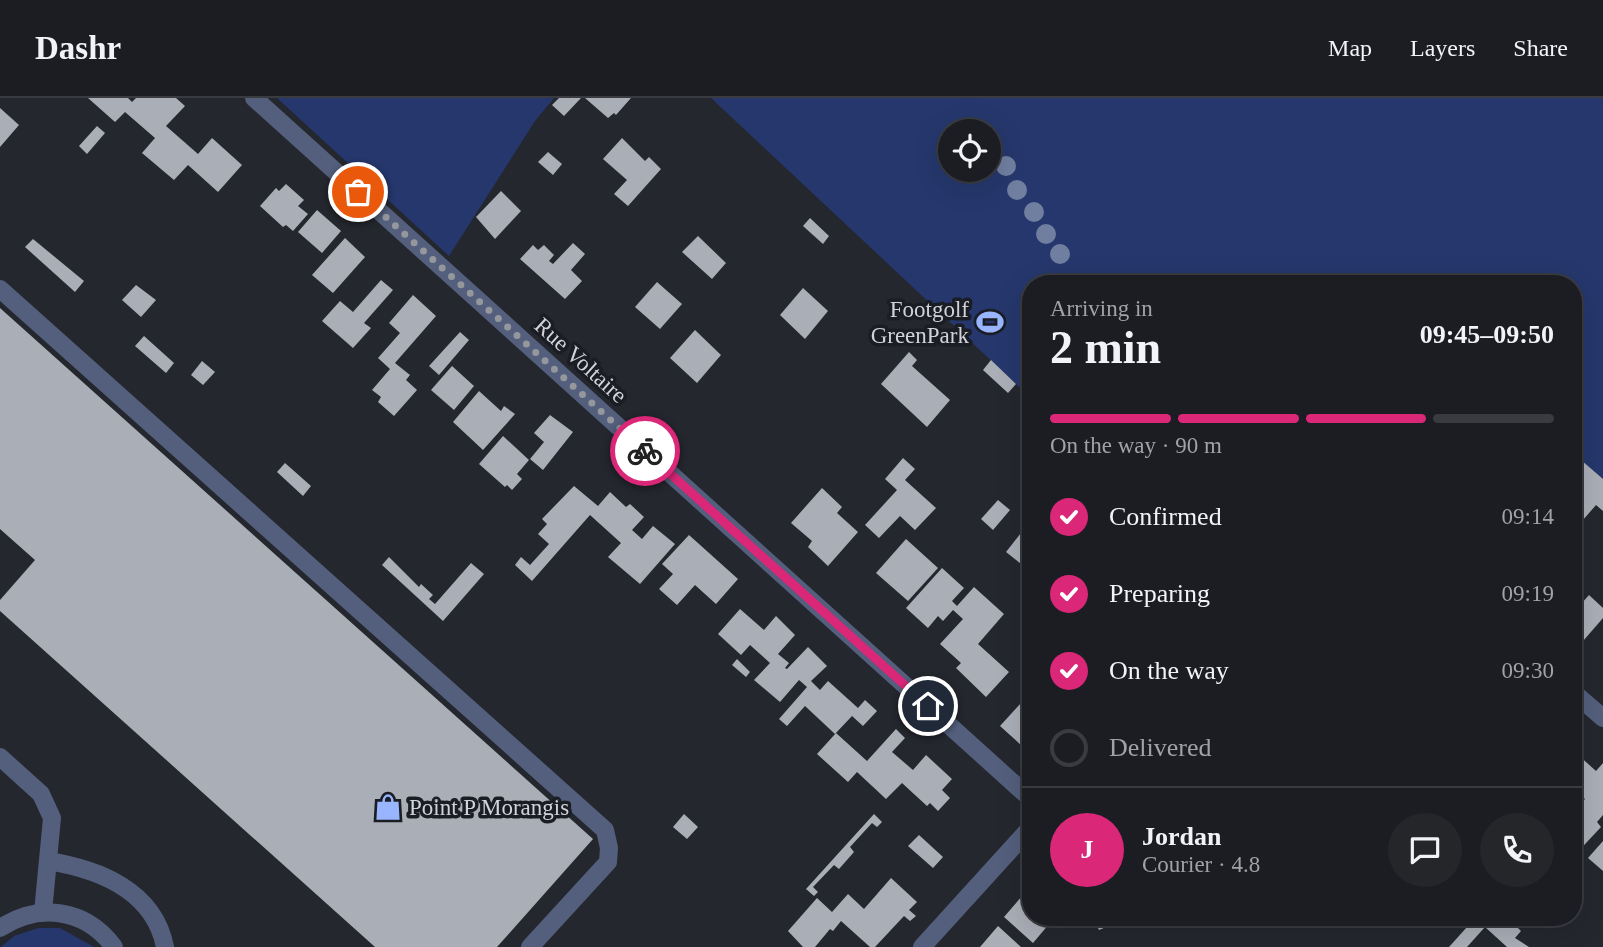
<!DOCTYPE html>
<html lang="en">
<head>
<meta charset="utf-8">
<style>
  :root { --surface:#1b1d22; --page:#24262a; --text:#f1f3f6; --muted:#a0a2a5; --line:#393b40; --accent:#db2777 }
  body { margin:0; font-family:Georgia,serif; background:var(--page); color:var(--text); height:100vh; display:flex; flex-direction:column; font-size:26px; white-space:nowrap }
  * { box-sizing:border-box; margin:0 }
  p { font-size:23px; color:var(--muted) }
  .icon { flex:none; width:38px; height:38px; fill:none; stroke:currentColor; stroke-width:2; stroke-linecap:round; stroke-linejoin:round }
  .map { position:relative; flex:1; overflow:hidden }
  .details { position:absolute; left:1022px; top:177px; width:560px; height:651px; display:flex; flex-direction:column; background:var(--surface); border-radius:28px; box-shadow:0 7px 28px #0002,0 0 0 2px var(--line) }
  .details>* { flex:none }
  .tools { position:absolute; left:938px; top:21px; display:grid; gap:14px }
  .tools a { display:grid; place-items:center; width:63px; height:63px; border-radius:50%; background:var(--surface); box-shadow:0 7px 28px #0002,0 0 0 2px var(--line); font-size:35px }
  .pin { position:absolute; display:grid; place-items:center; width:60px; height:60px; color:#fff; margin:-30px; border:4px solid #fff; border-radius:50%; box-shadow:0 2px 7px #0007 }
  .courier { position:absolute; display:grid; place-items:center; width:70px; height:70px; margin:-35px; border:5px solid #db2777; border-radius:50%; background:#fff; color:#222; box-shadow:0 2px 9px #0007 }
  .summary em { font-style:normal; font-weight:600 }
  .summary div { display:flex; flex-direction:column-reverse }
  .summary { display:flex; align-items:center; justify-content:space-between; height:119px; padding:0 28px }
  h1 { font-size:46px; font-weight:600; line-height:52px }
  .bar { display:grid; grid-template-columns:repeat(4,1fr); gap:10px 7px; align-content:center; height:84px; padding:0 28px }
  .bar i { height:9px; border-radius:5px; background:var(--line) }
  .bar .active { background:var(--accent) }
  .bar p { grid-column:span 4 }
  .line { display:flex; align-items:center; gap:18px; padding:0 28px; border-top:2px solid var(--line) }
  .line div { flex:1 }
  .round { display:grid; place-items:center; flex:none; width:74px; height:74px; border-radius:37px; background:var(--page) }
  ol { padding:0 28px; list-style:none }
  li { display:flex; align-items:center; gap:21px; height:77px }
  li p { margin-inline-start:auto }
  li .icon { padding:7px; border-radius:50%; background:var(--accent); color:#fff; stroke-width:4 }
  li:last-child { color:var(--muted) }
  li i { width:38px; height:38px; border:4px solid var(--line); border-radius:50% }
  header { display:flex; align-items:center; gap:42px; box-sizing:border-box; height:98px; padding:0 35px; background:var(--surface); border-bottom:2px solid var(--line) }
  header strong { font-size:33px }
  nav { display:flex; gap:38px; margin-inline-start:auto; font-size:24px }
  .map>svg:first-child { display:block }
</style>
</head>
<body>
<header>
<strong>Dashr</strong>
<nav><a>Map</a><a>Layers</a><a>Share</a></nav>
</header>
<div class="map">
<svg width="1603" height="849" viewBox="0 0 1603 849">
  <rect width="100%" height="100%" fill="#24272e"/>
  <g fill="#25376c" fill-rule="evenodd">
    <path d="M277,0H554L535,23L449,158Z"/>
    <path d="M711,0H1603V381L1573,355V186H1031V300ZM950,33H989V72H950Z"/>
    <path d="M38,830H60L94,849H1L14,838Z"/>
  </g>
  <g fill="#aaaeb7">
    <path d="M88,0H128L132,4L136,0H176L185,8L166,28L198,56L212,40L242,67L218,94L188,67L174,82L142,55L155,40L125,14L115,24Z"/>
    <path d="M559,0H581L564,18L552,7Z"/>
    <path d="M585,0H631L616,17L614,15L608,20Z"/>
    <path d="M0,10L19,27L0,49Z"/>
    <path d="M97,28L105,35L87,56L79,48Z"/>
    <path d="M622,40L645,63L649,59L661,71L628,108L614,96L627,82L603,61Z"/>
    <path d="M548,54L562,66L553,77L538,64Z"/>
    <path d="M286,86L304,102L298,108L308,116L293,133L286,127L283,129L260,108L276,90L279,93Z"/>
    <path d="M501,93L521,113L495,141L476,119Z"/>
    <path d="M317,112L341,133L322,155L298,134Z"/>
    <path d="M810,120L829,138L823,146L803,128Z"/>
    <path d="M698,138L726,165L712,181L682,154Z"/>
    <path d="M345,140L365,159L333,195L312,177Z"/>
    <path d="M33,141L84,183L75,194L25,149Z"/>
    <path d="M573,145L585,156L571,172L582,183L565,201L520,161L533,147L538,152L544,147L554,157L549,163L553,166Z"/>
    <path d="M381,182L393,192L364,225L371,230L353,250L322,223L340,203L353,214Z"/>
    <path d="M657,184L682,206L660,231L635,209Z"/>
    <path d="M136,187L156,202L141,219L122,202Z"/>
    <path d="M803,190L828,213L805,241L780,217Z"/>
    <path d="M413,197L436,218L395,265L410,277L406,282L417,292L394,318L378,304L381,299L372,292L390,271L378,260L400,235L389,225Z"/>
    <path d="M0,210L593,741L497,849H375L0,513V502L35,462L0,431Z"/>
    <path d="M695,232L721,257L697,285L670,260Z"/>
    <path d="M460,234L469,242L439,277L429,268Z"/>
    <path d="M144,238L174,265L166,275L135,248Z"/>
    <path d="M909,254L917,262L912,268L950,302L927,329L881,286Z"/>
    <path d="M991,262L1016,286L1008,295L983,272Z"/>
    <path d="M202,263L215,274L203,287L191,277Z"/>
    <path d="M452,268L474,288L454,312L431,292Z"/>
    <path d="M479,293L501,313L504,308L515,316L483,352L453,324Z"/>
    <path d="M550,317L573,334L543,372L530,361L544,344L534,335Z"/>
    <path d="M503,338L529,362L517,376L522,381L512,392L507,387L505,389L479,366Z"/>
    <path d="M1573,355L1603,381V413L1596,407L1576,430L1573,428V399L1579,391L1573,386Z"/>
    <path d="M903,360L915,371L905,382L936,410L915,432L900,418L879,440L865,427L897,392L885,381Z"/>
    <path d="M285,365L311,388L303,398L277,374Z"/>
    <path d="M574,388L598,408L610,394L626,409L630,406L644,419L632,432L642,441L653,428L675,446L640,486L608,459L621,445L590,417L532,483L515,467L521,459L530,467L549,446L538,436L547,426L542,421Z"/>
    <path d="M822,390L842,409L837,415L858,434L828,468L808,449L812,443L791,425Z"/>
    <path d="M998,402L1010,412L993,432L981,421Z"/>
    <path d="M1021,435L1031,443V462L1025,469L1006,454Z"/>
    <path d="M689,437L738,481L716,506L695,487L677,507L659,491L673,476L662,466Z"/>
    <path d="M906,441L938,470L908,503L876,475Z"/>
    <path d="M389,459L419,489L421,486L433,497L429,501L435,506L471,465L484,476L443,523L382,467Z"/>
    <path d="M942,470L964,490L952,503L957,508L974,489L1004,516L978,546L1009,574L986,599L956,570L961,565L940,546L963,521L953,512L943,523L938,518L928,530L906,510Z"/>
    <path d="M1589,497L1603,510V520L1577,550L1573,547V515Z"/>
    <path d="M740,511L764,532L776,518L795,537L778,556L789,565L785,570L787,571L808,549L827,568L811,583L820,592L828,583L858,610L865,602L877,613L863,628L852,618L835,636L805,608L787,628L779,621L807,589L799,582L780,604L754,582L770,565L750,547L741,557L718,536Z"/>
    <path d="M737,561L750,574L746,579L732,567Z"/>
    <path d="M1031,599V639L1022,648L1000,628L1021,605L1024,607Z"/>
    <path d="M896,631L905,640L892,654L913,672L926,657L952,681L942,692L950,700L938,713L930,705L927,708L902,685L886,701L857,674L848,684L817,656L836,635L867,663Z"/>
    <path d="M1576,655L1596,673L1603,665V717L1597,724L1601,729L1573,759V714L1585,701L1573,691V658Z"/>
    <path d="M684,716L698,729L687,741L673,729Z"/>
    <path d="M874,716L882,724L877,729L872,725L850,749L854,754L839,771L834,767L813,789L818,794L814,798L806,791Z"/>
    <path d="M919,737L943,759L933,770L908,748Z"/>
    <path d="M1603,743V773L1588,760Z"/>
    <path d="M891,780L917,804L909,812L916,818L910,823L904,818L875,849H870L841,823L833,833L830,831L815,849H803L788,833L817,800L832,814L848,796L864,811Z"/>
    <path d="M1029,790L1031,819H1055L1033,845L1004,819Z"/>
    <path d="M1093,819H1130L1099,832Z"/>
    <path d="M1476,819H1493L1504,830L1511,823L1521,833L1515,840L1529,849H1507L1485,829L1467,849H1449Z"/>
    <path d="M998,828L1021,849H980Z"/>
  </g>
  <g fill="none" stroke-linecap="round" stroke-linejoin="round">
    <g stroke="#535f7c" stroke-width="18">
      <path d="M254,0L1031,701"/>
      <path d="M0,191L605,732L609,750L608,764L530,849"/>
      <path d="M1573,594L1603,620"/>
      <path d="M0,659L41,696L52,720L43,814"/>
      <path d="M48,763C98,771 154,792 165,849"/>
      <path d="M0,830C39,805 85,810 114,849"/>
      <path d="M922,849L1031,729"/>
    </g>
  </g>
  <g fill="#707ea0">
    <circle cx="1006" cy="68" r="10"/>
    <circle cx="1017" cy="92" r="10"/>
    <circle cx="1034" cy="114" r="10"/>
    <circle cx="1046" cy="136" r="10"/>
    <circle cx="1060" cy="156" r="10"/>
  </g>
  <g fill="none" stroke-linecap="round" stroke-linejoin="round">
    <path stroke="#94979c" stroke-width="7" stroke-dasharray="0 12.6" d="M358,94L645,353"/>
    <path stroke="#db2777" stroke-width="9" d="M645,353L928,608"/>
  </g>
  <defs>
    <symbol id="stadium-bare" viewBox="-9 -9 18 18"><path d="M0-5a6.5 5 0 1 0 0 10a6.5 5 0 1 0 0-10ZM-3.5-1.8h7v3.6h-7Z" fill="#98b5fd" stroke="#1b1d24" stroke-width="2.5" paint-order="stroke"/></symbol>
    <symbol id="shop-bare" viewBox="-9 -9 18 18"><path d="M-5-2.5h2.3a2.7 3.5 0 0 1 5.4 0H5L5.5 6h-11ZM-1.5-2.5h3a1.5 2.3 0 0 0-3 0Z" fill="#98b5fd" stroke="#1b1d24" stroke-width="2.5" paint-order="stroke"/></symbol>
  </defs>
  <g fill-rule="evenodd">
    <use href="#stadium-bare" x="971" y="205" width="38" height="38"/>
    <use href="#shop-bare" x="369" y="690" width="38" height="38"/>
  </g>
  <g text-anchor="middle" stroke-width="7" stroke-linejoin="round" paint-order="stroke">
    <g font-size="23" fill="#d1d3d8" stroke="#1b1d24" text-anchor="end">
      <text x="969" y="219">Footgolf<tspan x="969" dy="26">GreenPark</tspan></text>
      <text x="409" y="717" text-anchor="start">Point P Morangis</text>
    </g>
    <g font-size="23" fill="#d1d3d8" stroke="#1b1d24">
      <text transform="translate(581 262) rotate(42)" y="8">Rue Voltaire</text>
    </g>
  </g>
</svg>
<div class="tools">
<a><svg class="icon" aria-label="locate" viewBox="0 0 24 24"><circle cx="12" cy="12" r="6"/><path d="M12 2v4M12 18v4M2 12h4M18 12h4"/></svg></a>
</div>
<div class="pin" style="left:358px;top:94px;background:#ea580c"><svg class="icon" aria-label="bag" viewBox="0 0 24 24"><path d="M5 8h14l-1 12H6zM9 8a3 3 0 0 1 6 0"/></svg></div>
<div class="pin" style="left:928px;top:608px;background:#1f2937"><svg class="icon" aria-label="home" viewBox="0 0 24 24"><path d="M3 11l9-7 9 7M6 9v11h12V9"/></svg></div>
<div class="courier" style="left:645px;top:353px"><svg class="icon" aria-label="bike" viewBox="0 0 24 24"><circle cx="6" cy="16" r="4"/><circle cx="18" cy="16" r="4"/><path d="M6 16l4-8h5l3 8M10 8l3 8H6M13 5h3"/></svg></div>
<section class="details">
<div class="summary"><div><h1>2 min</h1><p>Arriving in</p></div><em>09:45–09:50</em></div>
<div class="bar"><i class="active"></i><i class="active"></i><i class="active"></i><i></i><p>On the way · 90 m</p></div>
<ol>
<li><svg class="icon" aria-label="check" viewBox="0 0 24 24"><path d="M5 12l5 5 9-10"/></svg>Confirmed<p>09:14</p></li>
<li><svg class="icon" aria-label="check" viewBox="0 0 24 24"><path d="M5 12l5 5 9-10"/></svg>Preparing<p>09:19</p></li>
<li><svg class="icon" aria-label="check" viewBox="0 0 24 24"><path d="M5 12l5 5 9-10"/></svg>On the way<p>09:30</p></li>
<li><i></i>Delivered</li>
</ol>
<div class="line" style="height:126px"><b class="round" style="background:var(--accent);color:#fff">J</b><div><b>Jordan</b><p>Courier · 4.8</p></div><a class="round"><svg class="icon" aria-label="chat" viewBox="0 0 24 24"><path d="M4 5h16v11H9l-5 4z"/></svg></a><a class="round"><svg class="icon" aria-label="phone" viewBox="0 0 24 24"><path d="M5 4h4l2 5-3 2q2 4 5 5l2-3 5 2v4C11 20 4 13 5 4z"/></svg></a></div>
</section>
</div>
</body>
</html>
